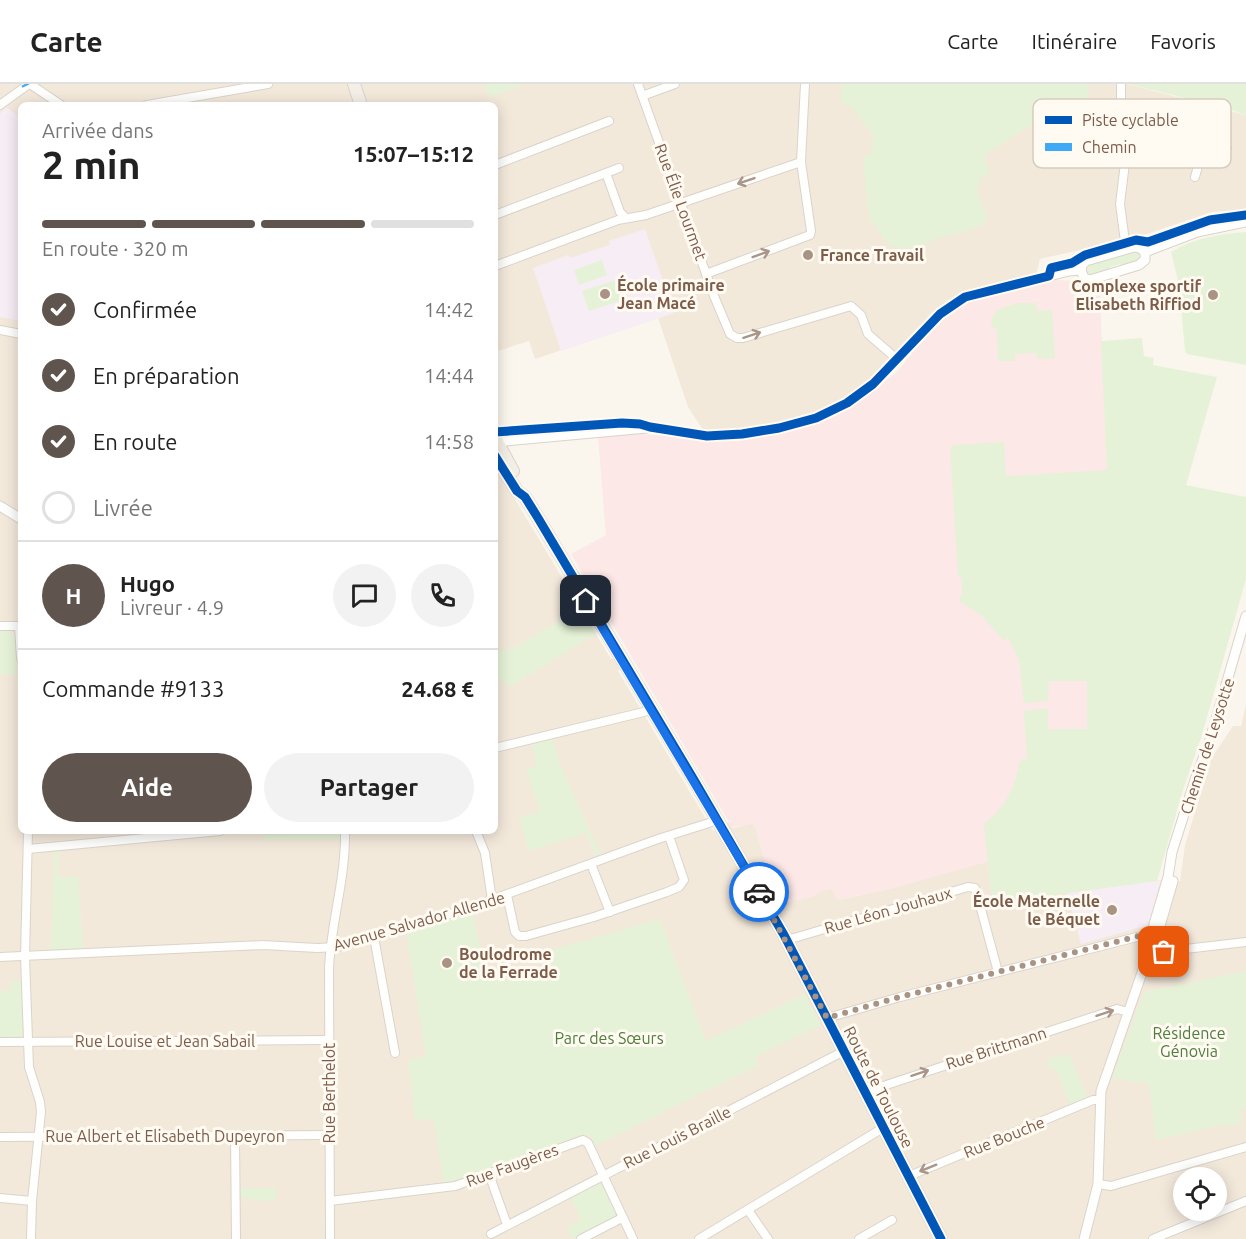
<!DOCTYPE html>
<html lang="fr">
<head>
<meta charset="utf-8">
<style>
  :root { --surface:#fff; --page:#f2f2f2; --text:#222; --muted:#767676; --line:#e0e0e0; --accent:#5f554e }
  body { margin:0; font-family:Ubuntu,sans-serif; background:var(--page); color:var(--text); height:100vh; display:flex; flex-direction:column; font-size:22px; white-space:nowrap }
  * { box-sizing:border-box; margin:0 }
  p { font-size:20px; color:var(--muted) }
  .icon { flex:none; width:33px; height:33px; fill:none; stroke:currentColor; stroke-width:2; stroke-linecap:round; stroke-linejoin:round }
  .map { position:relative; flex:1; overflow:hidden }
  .details { position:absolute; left:18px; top:18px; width:480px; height:732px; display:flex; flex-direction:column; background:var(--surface); border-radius:9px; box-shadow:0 3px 15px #0003 }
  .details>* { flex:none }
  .tools { position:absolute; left:1173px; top:1083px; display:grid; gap:12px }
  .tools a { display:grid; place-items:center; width:54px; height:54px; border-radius:50%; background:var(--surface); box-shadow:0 3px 15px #0003; font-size:30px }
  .pin { position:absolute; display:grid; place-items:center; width:51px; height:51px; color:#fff; margin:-26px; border-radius:12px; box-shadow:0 3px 9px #0006 }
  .courier { position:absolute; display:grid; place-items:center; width:60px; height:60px; margin:-30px; border:4px solid #1a73e8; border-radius:50%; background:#fff; color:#222; box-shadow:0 2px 8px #0007 }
  .summary em { font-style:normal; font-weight:600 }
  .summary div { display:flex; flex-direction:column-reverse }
  .summary { display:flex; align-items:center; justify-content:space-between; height:102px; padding:0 24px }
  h1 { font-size:39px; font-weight:600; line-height:45px }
  .bar { display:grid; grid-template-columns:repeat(4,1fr); gap:9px 6px; align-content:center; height:72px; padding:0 24px }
  .bar i { height:8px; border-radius:4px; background:var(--line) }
  .bar .active { background:var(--accent) }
  .bar p { grid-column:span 4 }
  .line { display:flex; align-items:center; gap:15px; padding:0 24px; border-top:2px solid var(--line) }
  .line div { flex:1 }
  .round { display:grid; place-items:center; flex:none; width:63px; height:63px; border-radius:32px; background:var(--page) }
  ol { padding:0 24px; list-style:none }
  li { display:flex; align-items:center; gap:18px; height:66px }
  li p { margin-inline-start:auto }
  li .icon { padding:6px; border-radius:50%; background:var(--accent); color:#fff; stroke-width:4 }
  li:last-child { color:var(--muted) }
  li i { width:33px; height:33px; border:3px solid var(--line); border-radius:50% }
  .button { display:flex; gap:12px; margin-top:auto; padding:12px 24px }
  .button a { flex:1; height:69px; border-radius:36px; background:var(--accent); color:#fff; font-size:24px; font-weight:600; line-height:69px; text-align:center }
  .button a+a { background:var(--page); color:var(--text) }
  header { display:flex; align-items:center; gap:36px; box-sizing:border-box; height:84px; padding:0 30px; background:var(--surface); border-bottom:2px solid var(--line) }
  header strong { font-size:28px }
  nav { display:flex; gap:33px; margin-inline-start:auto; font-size:21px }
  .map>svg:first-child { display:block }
</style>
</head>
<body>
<header>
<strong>Carte</strong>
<nav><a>Carte</a><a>Itinéraire</a><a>Favoris</a></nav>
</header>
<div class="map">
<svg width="1246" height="1155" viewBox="0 0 1246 1155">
  <rect width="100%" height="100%" fill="#faf6ee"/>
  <path fill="#f3e9db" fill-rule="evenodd" d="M0,0H1127L1246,31V125L1212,128L1138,153L1040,175L1035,195L965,213L940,230L874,300L816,334L707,352L688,323L658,234L535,275L529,257L495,268V21H21V747H495V382L611,575L613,574L620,585L618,587L713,747L729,738L733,744L754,739L766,780L767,789L772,788L776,810L832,805L838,816L893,804L988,777L990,803L995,819L1161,796L1180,797L1185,761L1211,675L1233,642H1241L1246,620V1155H0ZM1184,1094H1216V1126H1184Z"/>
  <g fill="#f7edf5">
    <path d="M6,23L21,34V237L0,233V30Z"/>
    <path d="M645,145L674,229L561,267L533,184L568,171L570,174L610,161L609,157Z"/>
    <path d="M1161,796L1149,839L1146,842L1081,860L1067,809Z"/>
  </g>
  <path fill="#fce8e6" d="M1055,196L1075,197L1081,204L1084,212H1100L1118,648L995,819L990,803L987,778L893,804L838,816L832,805L822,807L813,813L786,819L779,809L775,810L773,788L767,789L766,780L754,740L732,743L571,470L606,451L598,353L640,350L724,356L776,349L830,334L861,316L897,288L931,246L957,224L975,216L1004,208L1015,207V205H1025V203Z"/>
  <g fill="#e6f2d7">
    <path d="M484,0H524L489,14Z"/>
    <path d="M842,0H1089L1087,15L1052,23L1028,43L984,72L990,90L982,92L977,107L988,135C975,148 961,147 945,152C918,161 891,179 876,141L869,137L863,73L871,69L873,52L851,22L841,20Z"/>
    <path d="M1128,0H1246V31L1232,26Z"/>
    <path d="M1246,148V281L1187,270L1185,267L1179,201L1171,168C1193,154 1220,150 1246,148Z"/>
    <path d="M1136,168L1141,170L1139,178L1122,183L1120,180L1110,183L1109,186L1092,191L1086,190L1085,187L1090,181Z"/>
    <path d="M602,176L607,191L579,201L574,186Z"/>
    <path d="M622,194L629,214L589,227L582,207Z"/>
    <path d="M1018,219H1036L1037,227L1052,226L1055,274L1037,275L1036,269L1015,270V277H998L997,244H991C992,223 1000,225 1018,219Z"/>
    <path d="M1142,254L1144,272L1154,274L1153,281L1217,293L1186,401L1246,413V495L1202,651L1183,706L1157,797L995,819L990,803L984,740C1005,724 1015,703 1020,677L1027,674L1024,627L1048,624V645H1087V597H1049L1048,617L1024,619L1019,576L1008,553L1004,557L981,531L960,518L959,515L962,510V495L958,491L950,364L953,361L1004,358L1006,392L1107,386L1101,257Z"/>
    <path d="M583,528L596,550L511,602C495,598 495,583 495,569L515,563L573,529L575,533Z"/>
    <path d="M0,547H10L15,551L17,591L0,590Z"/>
    <path d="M553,655L558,676L601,771L596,772L586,749L529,767L519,734L540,727L526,686L537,682L532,660Z"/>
    <path d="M263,747H340V755L264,756Z"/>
    <path d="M59,766L58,790L62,794L78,792L83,866L51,868L54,767Z"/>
    <path d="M473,827L487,897H497L552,883L549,867L660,835L706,957L805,910L821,941L755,973L759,981L595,1062L589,1050L444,1100L434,1035L415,1036L408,976L426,972L406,847Z"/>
    <path d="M1246,887V1023L1241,1025V1040L1217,1042L1156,1056L1149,1000L1112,994L1144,908Z"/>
    <path d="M12,897H22L24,951L21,953L0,954V907L10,906Z"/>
    <path d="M1069,970L1087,1013L1070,1020L1055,984L1050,986L1047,975Z"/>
    <path d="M599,1100L605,1102L617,1127L615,1133L572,1155L567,1144L581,1135L571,1114Z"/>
    <path d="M240,1104H276V1117H251V1114H240Z"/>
  </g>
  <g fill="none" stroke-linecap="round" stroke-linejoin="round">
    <defs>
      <g id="minor">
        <path d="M30,0L61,21"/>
        <path d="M638,0L714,212L730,250L737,254H743L851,222L861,231L868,250L898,276"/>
        <path d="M1121,0V45L1125,79L1120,120L1126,165"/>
        <path d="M642,12L675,0"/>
        <path d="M0,21L29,0"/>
        <path d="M147,21L268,0"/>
        <path d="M1039,73L1044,65L1067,53L1085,48L1154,49L1218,67L1227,64"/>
        <path d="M495,81L609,37"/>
        <path d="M606,89L619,84"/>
        <path d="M1195,93L1203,64"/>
        <path d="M495,131L606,89L620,128L626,134"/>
        <path d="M495,182L618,136L646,131L801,78"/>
        <path d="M706,190L810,151L811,147L801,78L805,0"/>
        <path d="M0,246L21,250"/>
        <path d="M0,542H21"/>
        <path d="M19,542L21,574"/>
        <path d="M495,664L652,626"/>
        <path d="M28,747L25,873L29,983L40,1018L41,1028L32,1117L31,1155"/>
        <path d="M476,747L485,769L492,816"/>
        <path d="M28,765L220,747"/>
        <path d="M591,780L610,828"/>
        <path d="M507,811L515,848L519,852H526L594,833L667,808L679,803L684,796L669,752"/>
        <path d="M374,853L395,969"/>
        <path d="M787,856L968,803L975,804L977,810L998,888"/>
        <path d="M1150,864L1168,867L1246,858"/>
        <path d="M0,873L263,861L317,864L338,863L469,824L658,755L709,739L716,735"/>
        <path d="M827,934L900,913L1137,853L1153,854"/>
        <path d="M0,958L329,956"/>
        <path d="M865,1008L1117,925L1128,928"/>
        <path d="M235,1051L236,1155"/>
        <path d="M0,1053L329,1051"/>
        <path d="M489,1090L505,1135L507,1140H510"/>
        <path d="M909,1092L1093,1016H1100"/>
        <path d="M1098,1100L1111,1102L1246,1063"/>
        <path d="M0,1114L32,1117"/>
        <path d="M330,1117L455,1102L583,1056L588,1059L633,1155"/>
        <path d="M748,1126L768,1155"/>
        <path d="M491,1150L844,967"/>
        <path d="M330,1155L329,884C331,838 346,794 345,747"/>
        <path d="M581,1155L622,1134"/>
        <path d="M699,1155L883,1044"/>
        <path d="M859,1155L892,1136"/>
        <path d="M1153,1155L1246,1117"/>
      </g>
      <g id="tertiary">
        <path d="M1145,168L1197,148L1246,138"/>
        <path d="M1081,186L1084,194L1090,196L1139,181L1145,176V168"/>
        <path d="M1081,186L1082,181L1086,177L1134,163L1140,164L1145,168"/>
        <path d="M495,348L622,339L640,340L650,343L707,352L742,350L779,344L816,334L847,319L873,300L940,230L965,213L1069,187L1081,186"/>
        <path d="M495,358L647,344"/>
        <path d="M0,422L21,435"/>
        <path d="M1155,849L1160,842L1173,797"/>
        <path d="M1084,1155L1098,1100L1101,1007L1145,880L1153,854L1154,840L1168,793L1172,768L1195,696L1209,659L1246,532"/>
      </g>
      <g id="primary">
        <path d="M354,0L361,21"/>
        <path d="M495,354L513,387"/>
        <path d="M495,372L517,407L525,413L538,434L694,696L784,851L941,1155"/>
      </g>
    </defs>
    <use href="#minor" stroke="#dad3cc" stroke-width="10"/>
    <use href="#tertiary" stroke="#dad3cc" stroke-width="11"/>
    <use href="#primary" stroke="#dcd2ca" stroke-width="14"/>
    <use href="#minor" stroke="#fefefc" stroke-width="8"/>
    <use href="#tertiary" stroke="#fefefc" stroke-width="9"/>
    <use href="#primary" stroke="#f4efe6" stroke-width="12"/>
    <path stroke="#3fa9f5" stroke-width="8" stroke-dasharray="15 8" stroke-linecap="butt" d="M25,0L26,2"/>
    <defs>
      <g id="cycleway">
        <path d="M495,348L622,339L640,340L650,343L707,352L742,350L779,344L816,334L847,319L873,300L940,230L965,213L1049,192L1051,184L1072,179L1085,171L1136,156L1148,158L1210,136L1246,131"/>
        <path d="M495,372L517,407L525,413L538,434L694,696L784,851L941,1155"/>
      </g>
    </defs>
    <use href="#cycleway" stroke="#fffaf2" stroke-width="13"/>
    <use href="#cycleway" stroke="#0057b8" stroke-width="9"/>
  </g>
  <defs><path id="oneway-shaft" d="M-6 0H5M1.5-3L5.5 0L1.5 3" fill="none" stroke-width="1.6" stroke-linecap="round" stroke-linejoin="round" transform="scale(1.5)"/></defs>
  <g stroke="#aa9588">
    <use href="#oneway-shaft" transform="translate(746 97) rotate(161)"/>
    <use href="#oneway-shaft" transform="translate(761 170) rotate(-20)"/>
    <use href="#oneway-shaft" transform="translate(752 251) rotate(-18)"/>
    <use href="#oneway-shaft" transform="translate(1105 929) rotate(-18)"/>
    <use href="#oneway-shaft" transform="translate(920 989) rotate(-18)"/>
    <use href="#oneway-shaft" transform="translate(928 1084) rotate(158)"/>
  </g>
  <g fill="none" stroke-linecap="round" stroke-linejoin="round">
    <path stroke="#a99383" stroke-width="6" stroke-dasharray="0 10.8" d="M759,808L827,934L900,913L1139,852L1153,854L1150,864L1164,868"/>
    <path stroke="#1a73e8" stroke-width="8" d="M586,517L759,808"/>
  </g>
  <g fill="#a99383" stroke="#fffaf2" stroke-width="2">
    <circle cx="808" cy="171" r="6"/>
    <circle cx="605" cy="210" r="6"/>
    <circle cx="1213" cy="211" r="6"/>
    <circle cx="1112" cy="826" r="6"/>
    <circle cx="447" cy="879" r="6"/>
  </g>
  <g text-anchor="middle" stroke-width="6" stroke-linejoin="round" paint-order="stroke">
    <g font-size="16" fill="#7d5d49" stroke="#fffaf2">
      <text transform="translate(681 118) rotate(70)" y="6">Rue Élie Lourmet</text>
      <text transform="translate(1207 662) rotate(-72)" y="6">Chemin de Leysotte</text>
      <text transform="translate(888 826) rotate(-16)" y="6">Rue Léon Jouhaux</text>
      <text transform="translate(419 837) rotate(-16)" y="6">Avenue Salvador Allende</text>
      <text x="165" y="963">Rue Louise et Jean Sabail</text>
      <text transform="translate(996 964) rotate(-18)" y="6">Rue Brittmann</text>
      <text transform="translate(879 1003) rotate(63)" y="6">Route de Toulouse</text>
      <text transform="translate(329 1009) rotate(-90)" y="6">Rue Berthelot</text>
      <text x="165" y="1058">Rue Albert et Elisabeth Dupeyron</text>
      <text transform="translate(677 1053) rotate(-27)" y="6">Rue Louis Braille</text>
      <text transform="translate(1004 1053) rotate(-22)" y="6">Rue Bouche</text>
      <text transform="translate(512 1081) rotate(-20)" y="6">Rue Faugères</text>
    </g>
    <g font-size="16" font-weight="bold" fill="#7d5d49" stroke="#fffaf2" text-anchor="start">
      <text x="820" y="177">France Travail</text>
      <text x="617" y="207">École primaire<tspan x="617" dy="18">Jean Macé</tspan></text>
      <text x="1201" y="208" text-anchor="end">Complexe sportif<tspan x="1201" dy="18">Elisabeth Riffiod</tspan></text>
      <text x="1100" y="823" text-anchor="end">École Maternelle<tspan x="1100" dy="18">le Béquet</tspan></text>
      <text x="459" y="876">Boulodrome<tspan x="459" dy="18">de la Ferrade</tspan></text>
    </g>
    <g font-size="16" fill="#4e7e3c" stroke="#fffaf2">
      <text x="1189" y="955">Résidence<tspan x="1189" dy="18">Génovia</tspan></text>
      <text x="609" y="960">Parc des Sœurs</text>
    </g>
  </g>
  <rect x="1033" y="15" width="198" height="69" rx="9" fill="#fffaf2" stroke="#d8cbbf" stroke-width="1.5"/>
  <rect x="1045" y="32" width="27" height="8" fill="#0057b8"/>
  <rect x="1045" y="59" width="27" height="8" fill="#3fa9f5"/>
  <g font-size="16" fill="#7d5d49">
    <text x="1082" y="42">Piste cyclable</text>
    <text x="1082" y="69">Chemin</text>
  </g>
</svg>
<div class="tools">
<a><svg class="icon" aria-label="locate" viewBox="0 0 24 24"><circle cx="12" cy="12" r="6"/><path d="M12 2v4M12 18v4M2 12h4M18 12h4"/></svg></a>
</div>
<div class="pin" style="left:1164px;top:868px;background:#ea580c"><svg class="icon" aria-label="bag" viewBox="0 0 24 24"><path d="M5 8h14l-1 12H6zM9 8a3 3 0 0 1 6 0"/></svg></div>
<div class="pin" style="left:586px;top:517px;background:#1f2937"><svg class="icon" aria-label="home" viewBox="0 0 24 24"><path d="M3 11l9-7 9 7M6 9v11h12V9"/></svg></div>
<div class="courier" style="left:759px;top:808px"><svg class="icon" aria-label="car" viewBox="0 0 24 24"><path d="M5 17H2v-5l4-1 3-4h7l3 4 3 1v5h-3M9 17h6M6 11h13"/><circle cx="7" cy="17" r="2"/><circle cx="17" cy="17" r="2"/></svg></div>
<section class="details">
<div class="summary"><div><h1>2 min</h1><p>Arrivée dans</p></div><em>15:07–15:12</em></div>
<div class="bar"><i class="active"></i><i class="active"></i><i class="active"></i><i></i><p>En route · 320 m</p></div>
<ol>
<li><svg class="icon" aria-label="check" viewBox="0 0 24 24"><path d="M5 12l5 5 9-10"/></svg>Confirmée<p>14:42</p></li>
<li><svg class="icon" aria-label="check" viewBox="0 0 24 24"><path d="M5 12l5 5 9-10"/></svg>En préparation<p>14:44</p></li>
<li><svg class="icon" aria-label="check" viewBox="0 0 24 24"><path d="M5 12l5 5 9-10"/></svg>En route<p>14:58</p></li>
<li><i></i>Livrée</li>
</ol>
<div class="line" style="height:108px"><b class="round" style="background:var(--accent);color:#fff">H</b><div><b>Hugo</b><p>Livreur · 4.9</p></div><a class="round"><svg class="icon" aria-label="chat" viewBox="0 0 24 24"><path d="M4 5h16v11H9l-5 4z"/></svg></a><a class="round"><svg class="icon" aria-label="phone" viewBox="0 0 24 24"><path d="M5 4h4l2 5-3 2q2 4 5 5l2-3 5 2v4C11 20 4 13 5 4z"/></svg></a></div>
<div class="line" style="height:78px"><div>Commande #9133</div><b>24.68 €</b></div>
<div class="button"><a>Aide</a><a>Partager</a></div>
</section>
</div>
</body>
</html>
